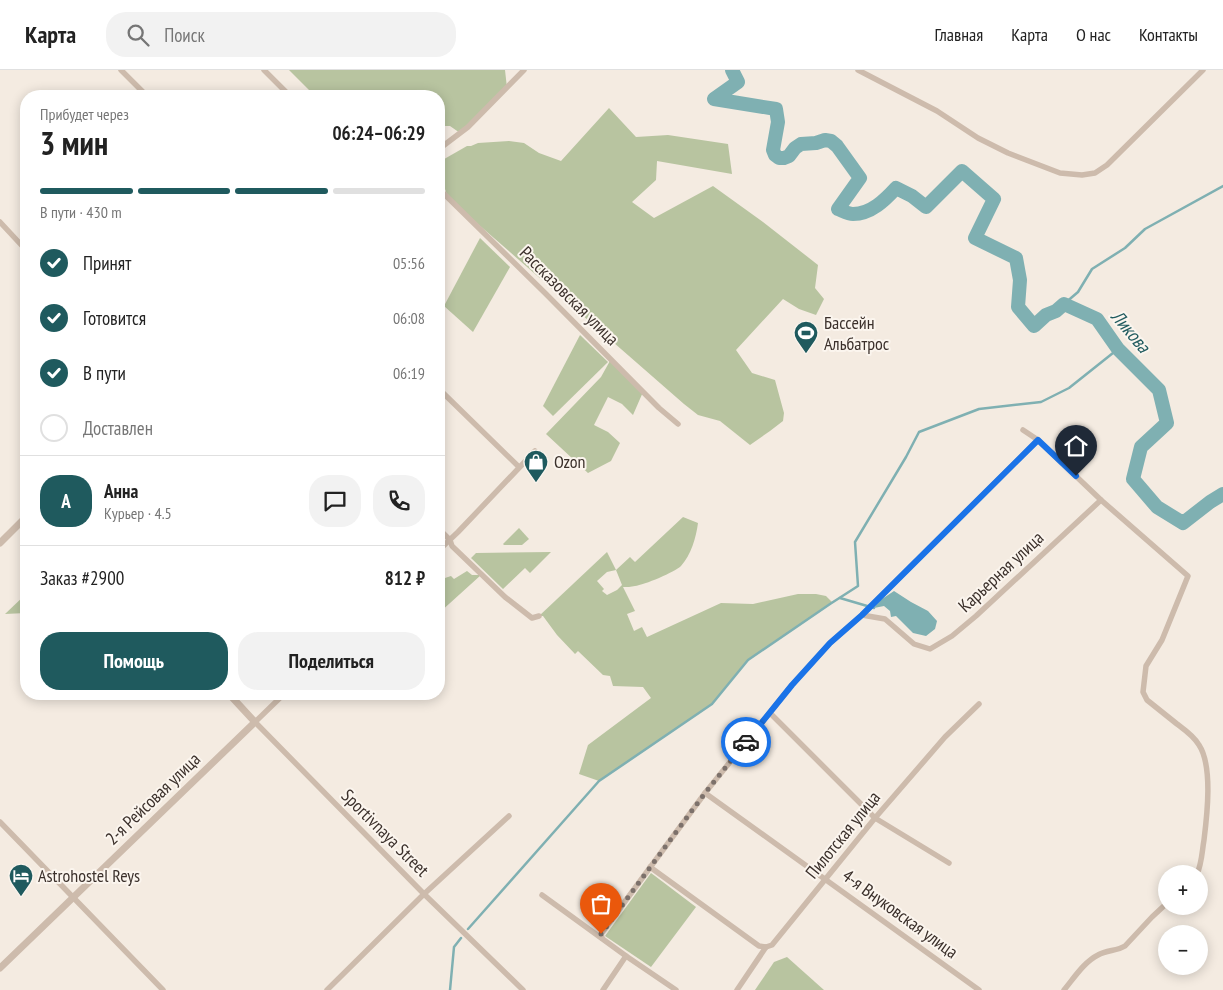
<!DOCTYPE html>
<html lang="ru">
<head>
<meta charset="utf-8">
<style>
  :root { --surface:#fff; --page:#f2f2f2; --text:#222; --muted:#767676; --line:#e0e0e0; --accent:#1f5a5e }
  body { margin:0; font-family:"PT Sans Narrow",sans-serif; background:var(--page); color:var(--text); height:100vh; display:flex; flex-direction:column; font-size:19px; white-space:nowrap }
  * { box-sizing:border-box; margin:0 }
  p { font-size:16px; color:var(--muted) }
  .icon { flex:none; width:28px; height:28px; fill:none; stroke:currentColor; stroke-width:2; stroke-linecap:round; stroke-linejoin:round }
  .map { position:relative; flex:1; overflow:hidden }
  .details { position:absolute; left:20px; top:20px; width:425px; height:610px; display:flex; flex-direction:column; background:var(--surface); border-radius:20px; box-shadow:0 2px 12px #0003 }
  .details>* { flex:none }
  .controls { position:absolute; left:1158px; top:795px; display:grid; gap:10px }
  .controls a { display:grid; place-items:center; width:50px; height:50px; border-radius:50%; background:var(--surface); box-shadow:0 2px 12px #0003; font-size:25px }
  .pin { position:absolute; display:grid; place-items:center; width:42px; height:42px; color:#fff; margin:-51px -21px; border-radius:50% 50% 50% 0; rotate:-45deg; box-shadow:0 0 5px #0007 }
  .pin .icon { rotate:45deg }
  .courier { position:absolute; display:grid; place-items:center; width:50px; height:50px; margin:-25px; border:4px solid #1a73e8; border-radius:50%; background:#fff; color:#222; box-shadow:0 1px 6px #0007 }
  .summary em { font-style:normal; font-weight:700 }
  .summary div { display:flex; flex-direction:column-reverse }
  .summary { display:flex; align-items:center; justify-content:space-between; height:85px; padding:0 20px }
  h1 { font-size:32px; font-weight:700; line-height:38px }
  .bar { display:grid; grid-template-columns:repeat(4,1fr); gap:8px 5px; align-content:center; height:60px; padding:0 20px }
  .bar i { height:6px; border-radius:4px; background:var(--line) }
  .bar .current { background:var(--accent) }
  .bar p { grid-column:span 4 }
  .line { display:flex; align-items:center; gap:12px; padding:0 20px; border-top:1px solid var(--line) }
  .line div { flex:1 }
  .round { display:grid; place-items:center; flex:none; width:52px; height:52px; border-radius:20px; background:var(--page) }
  ol { padding:0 20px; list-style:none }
  li { display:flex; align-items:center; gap:15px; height:55px }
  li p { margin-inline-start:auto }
  li .icon { padding:5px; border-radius:50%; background:var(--accent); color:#fff; stroke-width:4 }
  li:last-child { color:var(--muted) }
  li i { width:28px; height:28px; border:2px solid var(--line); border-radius:50% }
  .cta { display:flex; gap:10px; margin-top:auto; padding:10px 20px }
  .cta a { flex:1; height:58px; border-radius:20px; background:var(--accent); color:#fff; font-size:20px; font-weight:700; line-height:58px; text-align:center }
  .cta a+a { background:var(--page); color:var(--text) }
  header { display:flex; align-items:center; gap:30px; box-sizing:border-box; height:70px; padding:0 25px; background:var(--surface); border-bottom:1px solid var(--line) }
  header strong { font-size:24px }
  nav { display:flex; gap:28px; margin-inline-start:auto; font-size:18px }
  .search { width:350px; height:45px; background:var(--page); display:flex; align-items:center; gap:12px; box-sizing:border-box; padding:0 18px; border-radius:20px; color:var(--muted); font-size:19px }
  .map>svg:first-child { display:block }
</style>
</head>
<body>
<header>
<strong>Карта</strong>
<div class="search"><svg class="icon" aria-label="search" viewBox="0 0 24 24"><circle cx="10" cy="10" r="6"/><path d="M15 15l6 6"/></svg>Поиск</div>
<nav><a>Главная</a><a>Карта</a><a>О нас</a><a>Контакты</a></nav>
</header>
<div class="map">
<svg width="1223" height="920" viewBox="0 0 1223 920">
  <rect width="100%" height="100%" fill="#f4ebe1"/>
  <g fill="#b8c4a0" fill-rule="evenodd">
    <path d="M289,0H505L507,18L460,63L450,56H439V26H315Z"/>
    <path d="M609,38L636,67L668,65L728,74L732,104L657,91L656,110L632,132L654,148L713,116L763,152L818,195L815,218L824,229L816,245L799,239L783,229L736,280L752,303L775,310L784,343L783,351L770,361L750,375L720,351L698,345L684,334L448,128L439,101V92L467,76H471L478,73L509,71L524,73L539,83L561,91Z"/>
    <path d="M480,168L510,197L473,262L444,236Z"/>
    <path d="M580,265L608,292L553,346L543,336Z"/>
    <path d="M611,289L643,322L633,345L622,334L608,327L594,355L608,362L620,373L611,391L588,403L546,364L601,307Z"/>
    <path d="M683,447L698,453C696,468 691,485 681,496C675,502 644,515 635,516C631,517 627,517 623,517L635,541L627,544L634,561L642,557L647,567L721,533L753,534L798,524H816L826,526L832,532L748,590L712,634L599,711L579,704L588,675L651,628L643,617L613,616L610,606L603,605L578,581L575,584L557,565L543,546H539L607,482L616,500L630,487L635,492ZM616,500L622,515L617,520L607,525L602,521L604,519L597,511L607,502Z"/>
    <path d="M519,458L529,469L522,475H504L503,474Z"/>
    <path d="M551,482L530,503L525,498L503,519L471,488L476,483Z"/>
    <path d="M467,501L472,505H481L439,543V510L451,506L454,509Z"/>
    <path d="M26,524V543L5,544Z"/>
    <path d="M651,803L696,837L651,897L605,866Z"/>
    <path d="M787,887L824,920H755L774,892Z"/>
  </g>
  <path fill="#7fb0b2" d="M894,521L911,532L928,541L937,551L935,559L926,566L913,563L896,546L891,547L890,541L884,536L874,538L879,531Z"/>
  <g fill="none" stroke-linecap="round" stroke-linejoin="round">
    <g stroke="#7fb0b2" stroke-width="2.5">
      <path d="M1064,234L1078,222L1092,199L1125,178L1145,159L1223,116"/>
      <path d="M840,528L874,538"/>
      <path d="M468,859L599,711L712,634L748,590L830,534L858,516L855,472L906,387L919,362L979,339L1041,332L1069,318L1118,279"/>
      <path d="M450,920L454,877L461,868"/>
    </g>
    <path stroke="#7fb0b2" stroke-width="14" d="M732,0L738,12L714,29L776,39L778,52L773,80L775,85L779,88H784L789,86L795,78L801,74L816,73L825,70L831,71L837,76L860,108L838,139C843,141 848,144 853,144C871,144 885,130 896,118L912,126L926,137L962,101L994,129L975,168L1016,188L1020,210L1018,237L1034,256L1046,245L1056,241L1064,234L1097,249L1118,279L1159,320L1167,353L1141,377L1133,409L1157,437L1183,453L1210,432L1223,424"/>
    <g stroke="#cdbbac" stroke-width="5.5">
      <path d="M121,0L147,26"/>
      <path d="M264,0L290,26"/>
      <path d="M858,0L937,41L978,68L1008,83L1060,103L1082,105L1095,103L1107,95L1203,0"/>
      <path d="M439,79L468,57L524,0"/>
      <path d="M439,119L545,223L659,338L678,354"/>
      <path d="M0,152L26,180"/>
      <path d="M439,319L519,397"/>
      <path d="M1023,360L1038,370L1101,430L1188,506L1162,570L1146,596L1143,622L1147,630C1157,638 1167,646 1177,654C1185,660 1194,666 1199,675C1213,696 1207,746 1204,770C1202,781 1202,793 1197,804"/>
      <path d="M439,459L450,470L452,476L505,527L532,548L539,546"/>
      <path d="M439,480L458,462L535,381"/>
      <path d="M862,545L885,549L914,574L930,579L952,566L976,546L1101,430"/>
      <path d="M284,624L255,652L424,824L523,920"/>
      <path d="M770,643L875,748L949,793"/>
      <path d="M705,723L979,920"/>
      <path d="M0,752L163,920"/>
      <path d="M650,797L759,876L766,877"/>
      <path d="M542,825L626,886L676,920"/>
      <path d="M602,868L601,864L705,723L792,615L830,573L862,545L1038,370"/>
      <path d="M327,920L424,824L509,746"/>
      <path d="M603,920L626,886"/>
      <path d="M737,920L766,877L772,875L875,748L945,667L979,634"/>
      <path d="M1064,920C1074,908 1084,892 1098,885C1107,880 1117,881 1125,876L1152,847L1166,834"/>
    </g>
    <g stroke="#cdbbac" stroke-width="7">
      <path d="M0,473L26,447"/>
      <path d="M0,898L255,652L229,624"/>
    </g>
  </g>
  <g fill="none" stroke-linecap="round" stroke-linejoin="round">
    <path stroke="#7c716b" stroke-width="5" stroke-dasharray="0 9" d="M601,864L705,723L746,672"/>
    <path stroke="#1a73e8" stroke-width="6" d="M746,672L792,615L830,573L862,545L1038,370L1076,406"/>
  </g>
  <defs>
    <symbol id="stadium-pin" viewBox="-11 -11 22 30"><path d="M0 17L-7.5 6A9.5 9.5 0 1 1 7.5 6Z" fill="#1f5a5e" stroke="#fbf5ee"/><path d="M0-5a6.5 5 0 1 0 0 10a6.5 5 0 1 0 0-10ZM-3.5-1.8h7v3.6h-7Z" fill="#fff"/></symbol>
    <symbol id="shop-pin" viewBox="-11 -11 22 30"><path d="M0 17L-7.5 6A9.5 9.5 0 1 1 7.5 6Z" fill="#1f5a5e" stroke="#fbf5ee"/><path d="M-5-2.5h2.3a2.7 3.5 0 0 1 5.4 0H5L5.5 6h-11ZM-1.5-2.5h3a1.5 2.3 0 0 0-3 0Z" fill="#fff"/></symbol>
    <symbol id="hotel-pin" viewBox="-11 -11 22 30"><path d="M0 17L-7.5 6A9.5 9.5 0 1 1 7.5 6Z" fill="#1f5a5e" stroke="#fbf5ee"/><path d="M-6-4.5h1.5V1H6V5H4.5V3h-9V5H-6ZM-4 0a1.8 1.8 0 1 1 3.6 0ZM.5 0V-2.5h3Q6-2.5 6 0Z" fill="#fff"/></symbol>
  </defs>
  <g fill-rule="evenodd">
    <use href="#stadium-pin" x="792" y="249" width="28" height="38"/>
    <use href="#shop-pin" x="522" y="378" width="28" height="38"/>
    <use href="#hotel-pin" x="7" y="792" width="28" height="38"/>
  </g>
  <g text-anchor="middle" stroke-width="4" stroke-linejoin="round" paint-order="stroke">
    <g font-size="18" fill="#3b302b" stroke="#fbf5ee">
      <text transform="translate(569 226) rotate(45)" y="6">Рассказовская улица</text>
      <text transform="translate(1001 502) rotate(-43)" y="6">Карьерная улица</text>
      <text transform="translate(153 729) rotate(-44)" y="6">2-я Рейсовая улица</text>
      <text transform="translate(385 763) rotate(45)" y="6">Sportivnaya Street</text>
      <text transform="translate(843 765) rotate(-51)" y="6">Пилотская улица</text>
      <text transform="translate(900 844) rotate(36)" y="6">4-я Внуковская улица</text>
    </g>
    <g font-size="18" fill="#3b302b" stroke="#fbf5ee" text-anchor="start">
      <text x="824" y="259">Бассейн<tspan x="824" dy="21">Альбатрос</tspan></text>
      <text x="554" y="398">Ozon</text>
      <text x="38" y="812">Astrohostel Reys</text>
    </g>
    <g font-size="19" font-style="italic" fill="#1f5a5e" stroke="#fbf5ee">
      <text transform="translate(1131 261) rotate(50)" y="7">Ликова</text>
    </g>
  </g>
</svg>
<div class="controls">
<a>+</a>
<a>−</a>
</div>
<div class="pin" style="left:601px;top:864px;background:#ea580c"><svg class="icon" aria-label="bag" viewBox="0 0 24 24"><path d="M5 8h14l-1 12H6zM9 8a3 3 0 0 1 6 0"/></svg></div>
<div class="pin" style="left:1076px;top:406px;background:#1f2937"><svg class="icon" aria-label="home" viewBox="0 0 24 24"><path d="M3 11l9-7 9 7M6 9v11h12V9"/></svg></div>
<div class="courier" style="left:746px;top:672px"><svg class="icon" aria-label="car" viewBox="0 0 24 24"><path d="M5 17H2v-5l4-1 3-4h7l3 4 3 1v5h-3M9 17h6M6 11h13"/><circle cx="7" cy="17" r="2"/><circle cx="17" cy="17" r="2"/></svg></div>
<section class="details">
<div class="summary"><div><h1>3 мин</h1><p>Прибудет через</p></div><em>06:24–06:29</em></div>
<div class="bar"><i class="current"></i><i class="current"></i><i class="current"></i><i></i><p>В пути · 430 m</p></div>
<ol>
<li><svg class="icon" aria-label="check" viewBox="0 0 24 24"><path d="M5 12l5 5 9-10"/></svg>Принят<p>05:56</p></li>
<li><svg class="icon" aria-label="check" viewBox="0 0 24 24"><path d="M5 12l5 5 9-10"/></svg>Готовится<p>06:08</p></li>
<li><svg class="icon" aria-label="check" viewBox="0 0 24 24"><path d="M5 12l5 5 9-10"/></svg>В пути<p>06:19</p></li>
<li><i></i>Доставлен</li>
</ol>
<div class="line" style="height:90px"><b class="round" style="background:var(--accent);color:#fff">А</b><div><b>Анна</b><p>Курьер · 4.5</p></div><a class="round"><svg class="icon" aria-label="chat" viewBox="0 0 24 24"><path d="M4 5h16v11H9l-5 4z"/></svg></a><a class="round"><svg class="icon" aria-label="phone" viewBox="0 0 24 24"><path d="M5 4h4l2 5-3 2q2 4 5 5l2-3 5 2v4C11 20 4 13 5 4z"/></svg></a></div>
<div class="line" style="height:65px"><div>Заказ #2900</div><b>812 ₽</b></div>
<div class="cta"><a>Помощь</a><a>Поделиться</a></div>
</section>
</div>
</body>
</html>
